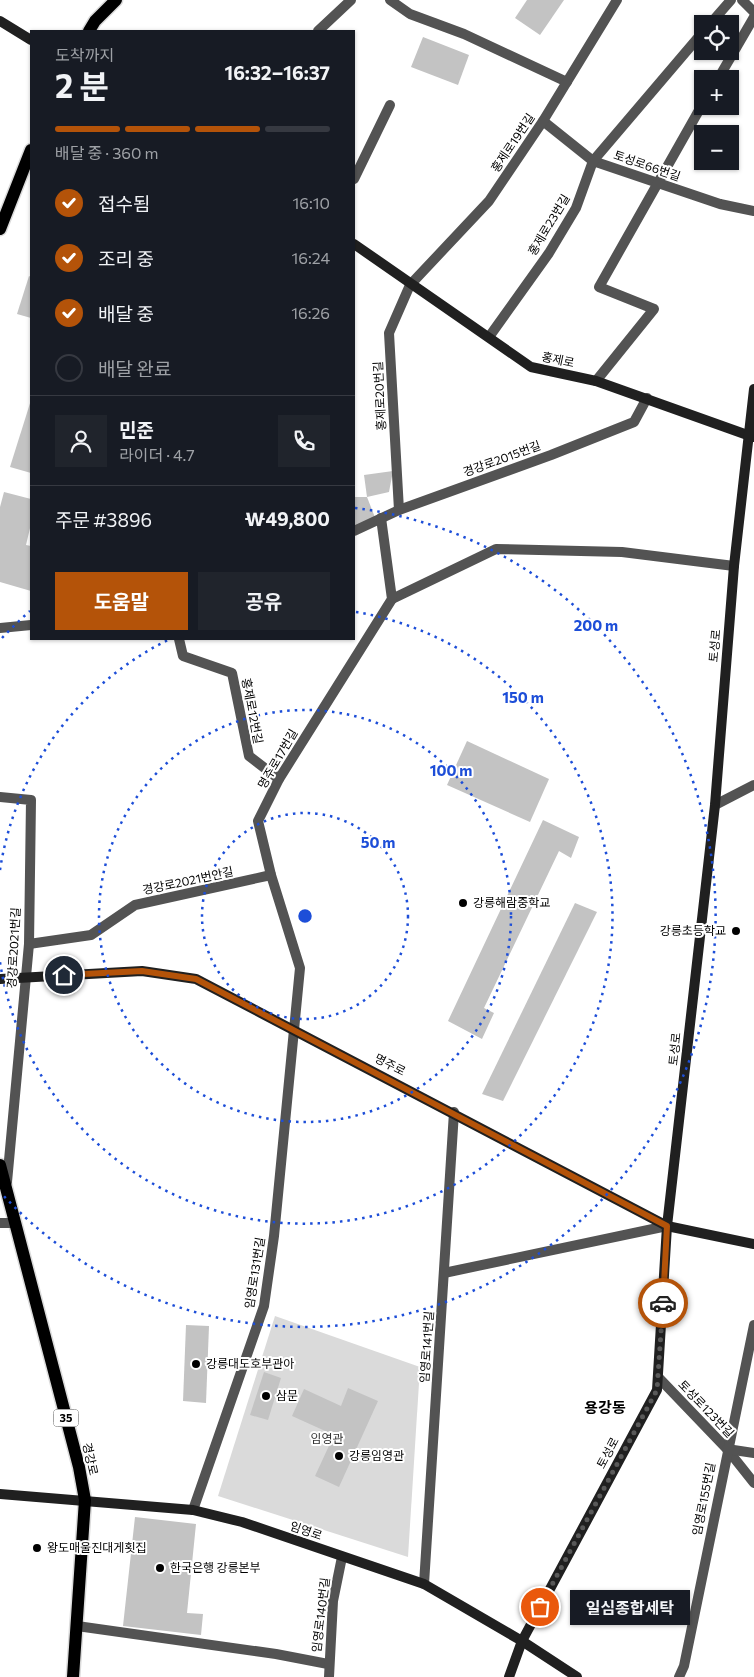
<!DOCTYPE html>
<html lang="ko">
<head>
<meta charset="utf-8">
<style>
  :root { --surface:#171b24; --page:#20242c; --text:#f1f3f6; --muted:#9ea1a6; --line:#363941; --accent:#b45309 }
  body { margin:0; font-family:Commissioner,"Noto Sans KR",sans-serif; background:var(--page); color:var(--text); height:100vh; display:flex; flex-direction:column; font-size:19px; white-space:nowrap }
  * { box-sizing:border-box; margin:0 }
  p { font-size:16px; color:var(--muted) }
  .icon { flex:none; width:28px; height:28px; fill:none; stroke:currentColor; stroke-width:2; stroke-linecap:round; stroke-linejoin:round }
  .map { position:relative; flex:1; overflow:hidden }
  .sheet { position:absolute; left:30px; top:30px; width:325px; height:610px; display:flex; flex-direction:column; background:var(--surface); border-radius:0px; box-shadow:0 1px 4px #0004 }
  .sheet>* { flex:none }
  .tools { position:absolute; left:694px; top:15px; display:grid; gap:10px }
  .tools a { display:grid; place-items:center; width:45px; height:45px; border-radius:0px; background:var(--surface); box-shadow:0 1px 4px #0004; font-size:25px }
  .pin { position:absolute; display:grid; place-items:center; width:42px; height:42px; color:#fff; margin:-21px; border:2px solid #fff; border-radius:50%; box-shadow:0 1px 5px #0007 }
  .courier { position:absolute; display:grid; place-items:center; width:50px; height:50px; margin:-25px; border:4px solid #b45309; border-radius:50%; background:#fff; color:#222; box-shadow:0 1px 6px #0007 }
  .bubble { position:absolute; height:35px; border-radius:0px; background:var(--surface); box-shadow:0 1px 4px #0004; font-size:16px; font-weight:700; line-height:35px; text-align:center }
  .headline em { font-style:normal; font-weight:700 }
  .headline div { display:flex; flex-direction:column-reverse }
  .headline { display:flex; align-items:center; justify-content:space-between; height:85px; padding:0 25px }
  h1 { font-size:32px; font-weight:700; line-height:38px }
  .bar { display:grid; grid-template-columns:repeat(4,1fr); gap:8px 5px; align-content:center; height:60px; padding:0 25px }
  .bar i { height:6px; border-radius:4px; background:var(--line) }
  .bar .current { background:var(--accent) }
  .bar p { grid-column:span 4 }
  .line { display:flex; align-items:center; gap:12px; padding:0 25px; border-top:1px solid var(--line) }
  .line div { flex:1 }
  .round { display:grid; place-items:center; flex:none; width:52px; height:52px; border-radius:0px; background:var(--page) }
  ol { padding:0 25px; list-style:none }
  li { display:flex; align-items:center; gap:15px; height:55px }
  li p { margin-inline-start:auto }
  li .icon { padding:5px; border-radius:50%; background:var(--accent); color:#fff; stroke-width:4 }
  li:last-child { color:var(--muted) }
  li i { width:28px; height:28px; border:2px solid var(--line); border-radius:50% }
  .primary-button { display:flex; gap:10px; margin-top:auto; padding:10px 25px }
  .primary-button a { flex:1; height:58px; border-radius:0px; background:var(--accent); color:#fff; font-size:20px; font-weight:700; line-height:58px; text-align:center }
  .primary-button a+a { background:var(--page); color:var(--text) }
  .map>svg:first-child { display:block }
</style>
</head>
<body>
<div class="map">
<svg width="754" height="1677" viewBox="0 0 754 1677">
  <rect width="100%" height="100%" fill="#fff"/>
  <path fill="#dadada" d="M275,1316L420,1367L408,1557L218,1496Z"/>
  <path fill="#fff" d="M0,0L13,2L0,26Z"/>
  <g fill="#c3c3c3">
    <path d="M527,0H564L540,35L515,18Z"/>
    <path d="M423,37L469,55L458,85L411,67Z"/>
    <path d="M29,276L31,277V318L17,314Z"/>
    <path d="M31,400V473L10,467Z"/>
    <path d="M393,471L389,492L367,497L364,475Z"/>
    <path d="M4,492L31,499V524L26,545L31,546V591L0,582V507Z"/>
    <path d="M354,497H367L376,520L354,531Z"/>
    <path d="M467,741L549,779L530,822L447,785Z"/>
    <path d="M543,820L579,837L571,858L559,851L484,1008L494,1013L482,1039L448,1021Z"/>
    <path d="M575,903L597,912L503,1101L482,1094Z"/>
    <path d="M186,1325L209,1326L206,1403L183,1401Z"/>
    <path d="M264,1372L281,1378L268,1420L250,1415Z"/>
    <path d="M348,1388L378,1401L339,1487L315,1476L334,1435L292,1416L304,1389L341,1406Z"/>
    <path d="M135,1517L196,1524L187,1613L203,1614L201,1635L123,1626Z"/>
  </g>
  <g fill="none" stroke-linecap="round" stroke-linejoin="round">
    <defs>
      <g id="primary">
        <path d="M89,31L95,21L116,0"/>
        <path d="M0,229L31,150"/>
        <path d="M0,1165L79,1467L85,1500L73,1677"/>
      </g>
    </defs>
    <use href="#primary" stroke="#dbdbdb" stroke-width="15"/>
    <g stroke="#535353" stroke-width="10">
      <path d="M390,0L410,14L464,34L567,82"/>
      <path d="M742,0L754,12"/>
      <path d="M710,24L731,0"/>
      <path d="M318,31L351,0"/>
      <path d="M718,79L754,17"/>
      <path d="M543,121L593,161L720,204L754,211"/>
      <path d="M354,179L390,105"/>
      <path d="M489,337L549,253L576,208L593,161L702,33"/>
      <path d="M596,381L654,309L599,287L702,105"/>
      <path d="M399,510L389,333L410,285L489,201L543,121L617,0"/>
      <path d="M354,531L399,510L551,455L634,422L647,398"/>
      <path d="M392,599L496,549L622,552L734,566"/>
      <path d="M0,628L31,625"/>
      <path d="M179,639L183,656L232,673L249,756L279,779"/>
      <path d="M0,797L31,800L29,944L7,1182"/>
      <path d="M715,805L754,785"/>
      <path d="M29,944L91,935L135,905L271,875"/>
      <path d="M0,1223H14"/>
      <path d="M444,1273L667,1226"/>
      <path d="M658,1377L727,1449L754,1483"/>
      <path d="M727,1449L754,1453"/>
      <path d="M193,1510L264,1306L274,1236L300,968L271,875L258,821L279,779L392,599L381,518"/>
      <path d="M424,1584L454,1112"/>
      <path d="M77,1626L276,1654L328,1664"/>
      <path d="M329,1677L333,1601L342,1557"/>
      <path d="M679,1677L684,1666L754,1325"/>
    </g>
    <g stroke="#202020" stroke-width="10">
      <path d="M0,21L31,40"/>
      <path d="M354,244L531,367L596,381L753,437"/>
      <path d="M0,979L142,971L196,979L667,1226L754,1244"/>
      <path d="M0,1494L193,1510L242,1522L424,1584L522,1641L577,1677"/>
      <path d="M509,1677L522,1641L657,1390L667,1226L715,805L734,566L754,389"/>
    </g>
    <use href="#primary" stroke="#000" stroke-width="12"/>
  </g>
  <g fill="none" stroke-linecap="round" stroke-linejoin="round">
    <path stroke="#595959" stroke-width="5" stroke-dasharray="0 9" d="M540,1607L657,1390L663,1303"/>
    <path stroke="#b45309" stroke-width="6" d="M64,975L142,971L196,979L667,1226L663,1303"/>
  </g>
  <g fill="none" stroke="#1d4ed8" stroke-width="2.5" stroke-dasharray="2.5 5">
    <circle cx="305" cy="916" r="103"/>
    <circle cx="305" cy="916" r="206"/>
    <path d="M0 870A308 308 0 0 1 170 639M356 612A308 308 0 1 1 0 962"/>
    <path d="M2 638A411 411 0 0 1 30 611M355 508A411 411 0 1 1 2 1194"/>
  </g>
  <g fill="#000" stroke="#fff" stroke-width="2">
    <circle cx="463" cy="903" r="5"/>
    <circle cx="736" cy="931" r="5"/>
    <circle cx="196" cy="1364" r="5"/>
    <circle cx="266" cy="1396" r="5"/>
    <circle cx="339" cy="1456" r="5"/>
    <circle cx="37" cy="1548" r="5"/>
    <circle cx="160" cy="1568" r="5"/>
  </g>
  <g text-anchor="middle" stroke-width="4" stroke-linejoin="round" paint-order="stroke">
    <rect fill="#fff" stroke="#4c4c4c" stroke-width="1" x="53.5" y="1409.5" width="25" height="17" rx="4"/>
    <g font-size="11" font-weight="bold" fill="#000">
      <text x="66" y="1422">35</text>
    </g>
    <g font-size="12" fill="#000" stroke="#fff">
      <text transform="translate(513 143) rotate(-56)" y="4">홍제로19번길</text>
      <text transform="translate(647 166) rotate(19)" y="4">토성로66번길</text>
      <text transform="translate(549 225) rotate(-59)" y="4">홍제로23번길</text>
      <text transform="translate(558 360) rotate(12)" y="4">홍제로</text>
      <text transform="translate(380 396) rotate(-93)" y="4">홍제로20번길</text>
      <text transform="translate(502 459) rotate(-20)" y="4">경강로2015번길</text>
      <text transform="translate(715 646) rotate(-85)" y="4">토성로</text>
      <text transform="translate(252 711) rotate(79)" y="4">홍제로12번길</text>
      <text transform="translate(278 759) rotate(-60)" y="4">명주로17번길</text>
      <text transform="translate(188 881) rotate(-12)" y="4">경강로2021번안길</text>
      <text transform="translate(14 948) rotate(-87)" y="4">경강로2021번길</text>
      <text transform="translate(675 1049) rotate(-84)" y="4">토성로</text>
      <text transform="translate(390 1065) rotate(27)" y="4">명주로</text>
      <text transform="translate(255 1273) rotate(-81)" y="4">임영로131번길</text>
      <text transform="translate(427 1347) rotate(-86)" y="4">임영로141번길</text>
      <text transform="translate(706 1409) rotate(46)" y="4">토성로123번길</text>
      <text transform="translate(608 1453) rotate(-62)" y="4">토성로</text>
      <text transform="translate(90 1459) rotate(77)" y="4">경강로</text>
      <text transform="translate(704 1499) rotate(-79)" y="4">임영로155번길</text>
      <text transform="translate(306 1531) rotate(19)" y="4">임영로</text>
      <text transform="translate(321 1615) rotate(-83)" y="4">임영로140번길</text>
    </g>
    <g font-size="12" fill="#000" stroke="#fff" text-anchor="start">
      <text x="473" y="907">강릉해람중학교</text>
      <text x="726" y="935" text-anchor="end">강릉초등학교</text>
      <text x="206" y="1368">강릉대도호부관아</text>
      <text x="276" y="1400">삼문</text>
      <text x="349" y="1460">강릉임영관</text>
      <text x="47" y="1552">왕도매울진대게횟집</text>
      <text x="170" y="1572">한국은행 강릉본부</text>
    </g>
    <g font-size="12" fill="#313131" stroke="#fff">
      <text x="327" y="1443">임영관</text>
    </g>
    <g font-size="15" font-weight="bold" fill="#000" stroke="#fff">
      <text x="605" y="1413">용강동</text>
    </g>
  </g>
  <circle cx="305" cy="916" r="8" fill="#1d4ed8" stroke="#fff" stroke-width="2.5"/>
  <g font-size="15" text-anchor="middle" font-weight="bold" fill="#1d4ed8" stroke="#fff" stroke-width="4" stroke-linejoin="round" paint-order="stroke">
    <text x="596" y="631">200 m</text>
    <text x="523" y="703">150 m</text>
    <text x="451" y="776">100 m</text>
    <text x="378" y="848">50 m</text>
  </g>
</svg>
<div class="tools">
<a><svg class="icon" aria-label="locate" viewBox="0 0 24 24"><circle cx="12" cy="12" r="6"/><path d="M12 2v4M12 18v4M2 12h4M18 12h4"/></svg></a>
<a>+</a>
<a>−</a>
</div>
<div class="pin" style="left:540px;top:1607px;background:#ea580c"><svg class="icon" aria-label="bag" viewBox="0 0 24 24"><path d="M5 8h14l-1 12H6zM9 8a3 3 0 0 1 6 0"/></svg></div>
<div class="pin" style="left:64px;top:975px;background:#1f2937"><svg class="icon" aria-label="home" viewBox="0 0 24 24"><path d="M3 11l9-7 9 7M6 9v11h12V9"/></svg></div>
<div class="courier" style="left:663px;top:1303px"><svg class="icon" aria-label="car" viewBox="0 0 24 24"><path d="M5 17H2v-5l4-1 3-4h7l3 4 3 1v5h-3M9 17h6M6 11h13"/><circle cx="7" cy="17" r="2"/><circle cx="17" cy="17" r="2"/></svg></div>
<div class="bubble" style="left:570px;top:1590px;width:120px">일심종합세탁</div>
<section class="sheet">
<div class="headline"><div><h1>2 분</h1><p>도착까지</p></div><em>16:32–16:37</em></div>
<div class="bar"><i class="current"></i><i class="current"></i><i class="current"></i><i></i><p>배달 중 · 360 m</p></div>
<ol>
<li><svg class="icon" aria-label="check" viewBox="0 0 24 24"><path d="M5 12l5 5 9-10"/></svg>접수됨<p>16:10</p></li>
<li><svg class="icon" aria-label="check" viewBox="0 0 24 24"><path d="M5 12l5 5 9-10"/></svg>조리 중<p>16:24</p></li>
<li><svg class="icon" aria-label="check" viewBox="0 0 24 24"><path d="M5 12l5 5 9-10"/></svg>배달 중<p>16:26</p></li>
<li><i></i>배달 완료</li>
</ol>
<div class="line" style="height:90px"><a class="round"><svg class="icon" aria-label="person" viewBox="0 0 24 24"><circle cx="12" cy="8" r="4"/><path d="M4 21q1-7 8-7t8 7"/></svg></a><div><b>민준</b><p>라이더 · 4.7</p></div><a class="round"><svg class="icon" aria-label="phone" viewBox="0 0 24 24"><path d="M5 4h4l2 5-3 2q2 4 5 5l2-3 5 2v4C11 20 4 13 5 4z"/></svg></a></div>
<div class="line" style="height:65px"><div>주문 #3896</div><b>₩49,800</b></div>
<div class="primary-button"><a>도움말</a><a>공유</a></div>
</section>
</div>
</body>
</html>
